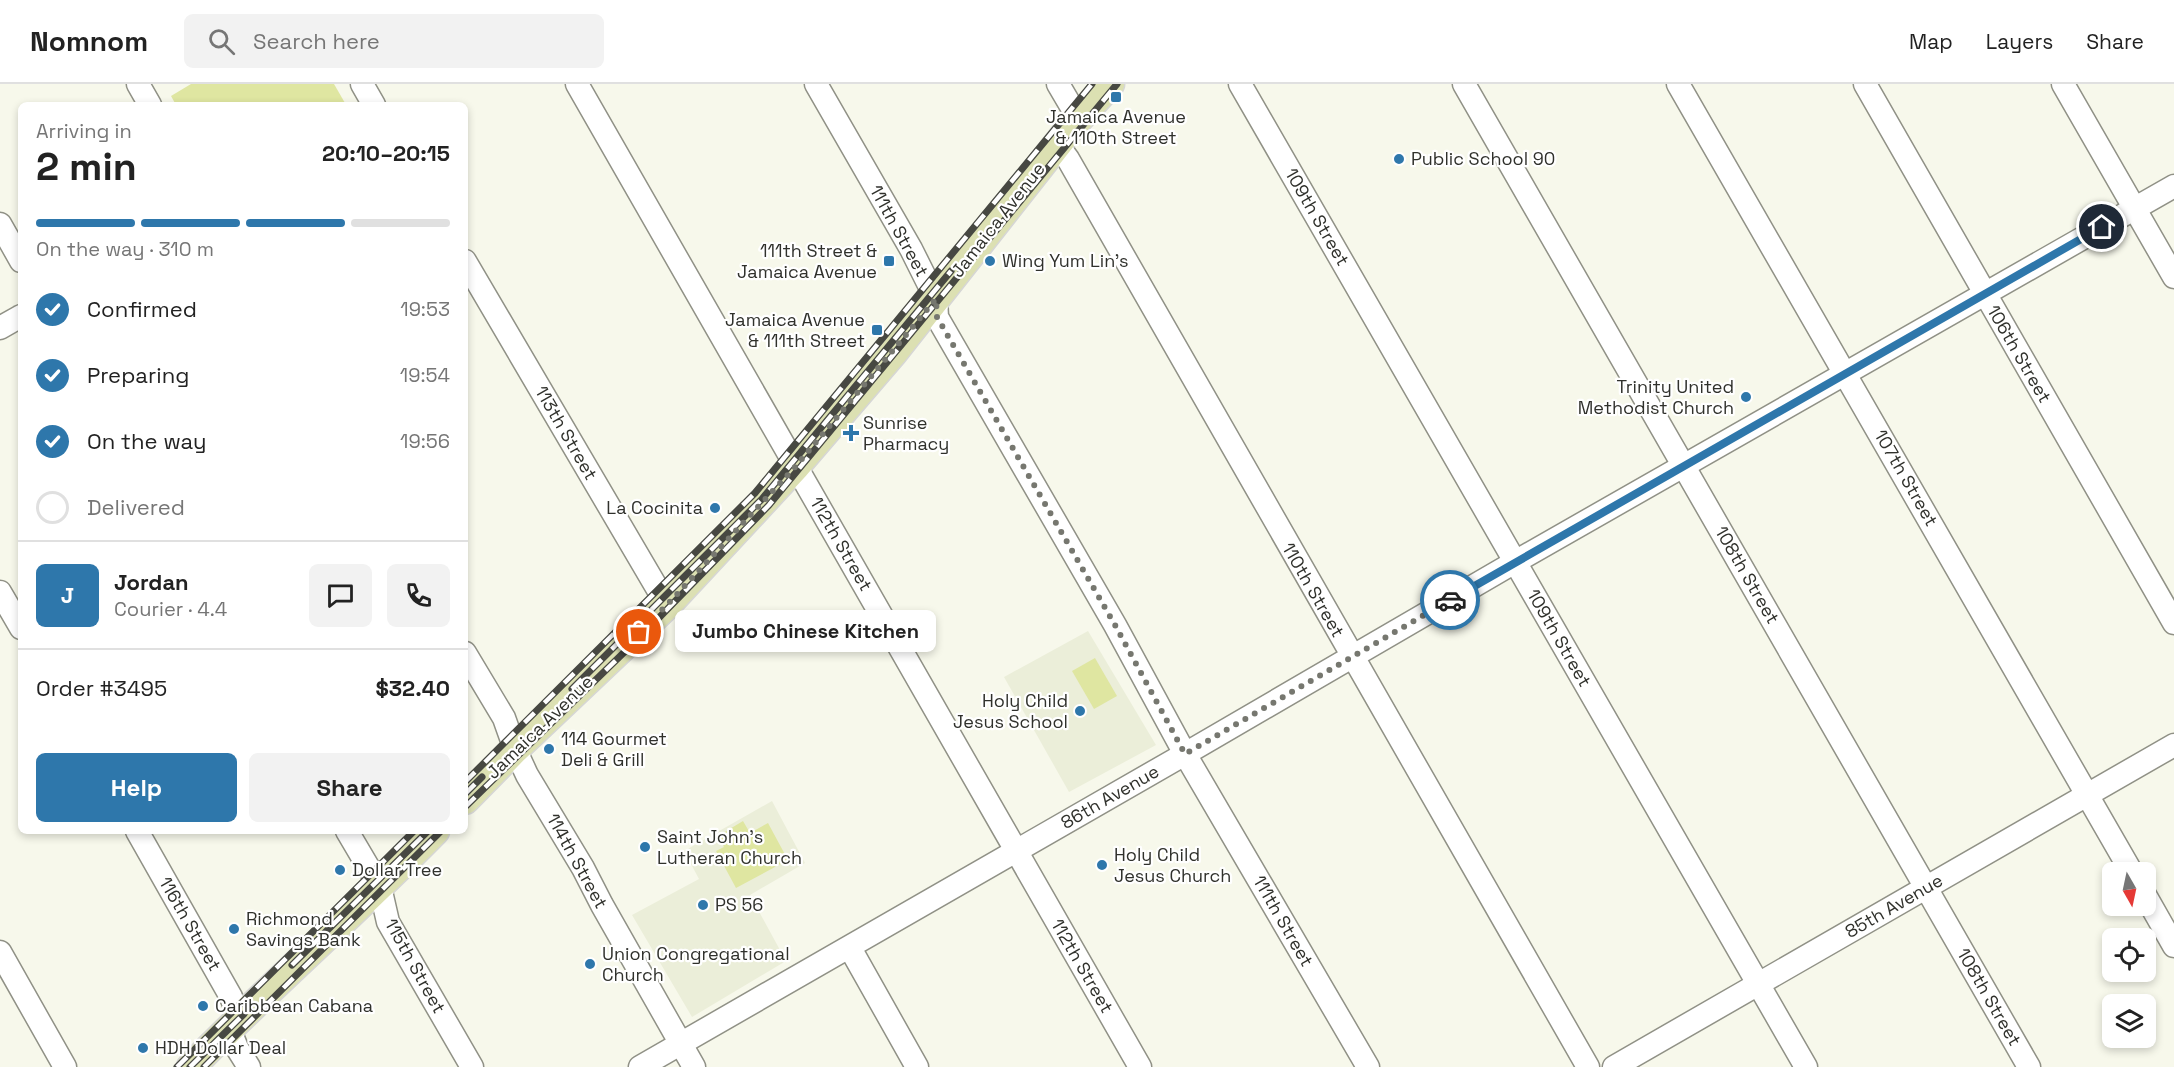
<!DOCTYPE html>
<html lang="en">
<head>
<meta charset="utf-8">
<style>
  :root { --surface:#fff; --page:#f2f2f2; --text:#222; --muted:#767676; --line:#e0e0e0; --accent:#2e77ab }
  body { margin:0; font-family:"Space Grotesk",sans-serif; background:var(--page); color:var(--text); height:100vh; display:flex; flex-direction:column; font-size:22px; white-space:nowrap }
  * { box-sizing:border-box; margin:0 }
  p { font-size:20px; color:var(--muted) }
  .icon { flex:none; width:33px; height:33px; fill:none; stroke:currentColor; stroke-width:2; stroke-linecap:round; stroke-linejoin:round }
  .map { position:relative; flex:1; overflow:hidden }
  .side { position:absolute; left:18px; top:18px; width:450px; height:732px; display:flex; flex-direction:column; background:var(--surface); border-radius:9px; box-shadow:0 3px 9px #0003 }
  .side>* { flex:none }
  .needle { width:39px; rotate:171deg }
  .controls { position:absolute; left:2102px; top:778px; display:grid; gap:12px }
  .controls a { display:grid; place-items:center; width:54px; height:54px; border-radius:9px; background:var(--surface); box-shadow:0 3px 9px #0003; font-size:30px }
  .pin { position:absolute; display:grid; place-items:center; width:51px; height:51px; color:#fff; margin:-26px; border:3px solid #fff; border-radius:50%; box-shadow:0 2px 6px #0007 }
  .courier { position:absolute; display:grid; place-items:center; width:60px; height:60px; margin:-30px; border:4px solid #2e77ab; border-radius:50%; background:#fff; color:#222; box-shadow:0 2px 8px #0007 }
  .bubble { position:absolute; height:42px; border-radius:9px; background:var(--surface); box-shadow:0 3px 9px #0003; font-size:20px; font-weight:600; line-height:42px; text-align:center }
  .summary em { font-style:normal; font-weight:600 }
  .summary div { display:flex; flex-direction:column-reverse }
  .summary { display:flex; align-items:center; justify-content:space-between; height:102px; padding:0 18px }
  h1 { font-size:39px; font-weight:600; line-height:45px }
  .bar { display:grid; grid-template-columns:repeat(4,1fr); gap:9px 6px; align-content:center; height:72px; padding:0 18px }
  .bar i { height:8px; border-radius:4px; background:var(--line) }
  .bar .active { background:var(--accent) }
  .bar p { grid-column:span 4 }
  .line { display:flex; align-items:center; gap:15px; padding:0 18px; border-top:2px solid var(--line) }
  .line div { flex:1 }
  .round { display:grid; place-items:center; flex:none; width:63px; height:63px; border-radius:9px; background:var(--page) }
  ol { padding:0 18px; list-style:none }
  li { display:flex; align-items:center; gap:18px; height:66px }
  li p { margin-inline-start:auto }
  li .icon { padding:6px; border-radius:50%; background:var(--accent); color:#fff; stroke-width:4 }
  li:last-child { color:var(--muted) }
  li i { width:33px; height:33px; border:3px solid var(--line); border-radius:50% }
  .action { display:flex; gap:12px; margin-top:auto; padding:12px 18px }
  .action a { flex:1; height:69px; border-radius:9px; background:var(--accent); color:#fff; font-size:24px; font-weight:600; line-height:69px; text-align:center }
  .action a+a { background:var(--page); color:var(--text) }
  header { display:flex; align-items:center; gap:36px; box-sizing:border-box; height:84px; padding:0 30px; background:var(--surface); border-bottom:2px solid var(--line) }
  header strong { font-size:28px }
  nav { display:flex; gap:33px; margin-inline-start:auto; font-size:21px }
  .search { width:420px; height:54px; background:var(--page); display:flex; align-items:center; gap:15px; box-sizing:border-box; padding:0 21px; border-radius:9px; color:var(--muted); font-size:22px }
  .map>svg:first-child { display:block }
</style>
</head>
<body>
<header>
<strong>Nomnom</strong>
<div class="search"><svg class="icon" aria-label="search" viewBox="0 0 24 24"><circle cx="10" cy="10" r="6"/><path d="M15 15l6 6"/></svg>Search here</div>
<nav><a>Map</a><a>Layers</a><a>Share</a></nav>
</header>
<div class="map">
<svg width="2174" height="983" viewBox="0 0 2174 983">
  <rect width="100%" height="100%" fill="#f7f8eb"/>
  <g fill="#ebeed9">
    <path d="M1088,547L1156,661L1069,708L1004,593Z"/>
    <path d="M772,717L805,779L750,811L786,877L692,933L632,831L699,795L684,767Z"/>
  </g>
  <g fill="#dfe6a1">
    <path d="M191,0H334L345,19L341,21H176L171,12Z"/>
    <path d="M1095,574L1117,612L1094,625L1072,587Z"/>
    <path d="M743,737L750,749L768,739L788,776L736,804L716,767L724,763L718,752Z"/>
  </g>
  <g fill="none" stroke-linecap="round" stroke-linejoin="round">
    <defs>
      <g id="minor">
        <path d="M138,0L150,21"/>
        <path d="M362,0L374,21"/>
        <path d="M577,0L1140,983"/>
        <path d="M816,0L911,165L936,215L937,233L1115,541L1185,670L1368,983"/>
        <path d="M1058,0L1078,34"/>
        <path d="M1240,0L1806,983"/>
        <path d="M1464,0L2029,983"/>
        <path d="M1678,0L2132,789"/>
        <path d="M1865,0L2174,539"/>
        <path d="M2063,0L2174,193"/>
        <path d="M1057,60L1068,75L1588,983"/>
        <path d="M0,140L21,177"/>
        <path d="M465,177L667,521"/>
        <path d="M0,244L21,232"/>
        <path d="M0,508L21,544"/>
        <path d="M465,569L504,634L515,665L527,691L583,784L602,821L694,983"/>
        <path d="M137,747L231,913L240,934"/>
        <path d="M347,747L380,803L388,838L472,983"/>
        <path d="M2145,811L2174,862"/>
        <path d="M850,864L917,983"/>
        <path d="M0,868L65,983"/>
        <path d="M229,944L237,964L249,983"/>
        <path d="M640,983L1185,670L1515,478L2174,102"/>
        <path d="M1614,983L2174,661"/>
      </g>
      <g id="major">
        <path d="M465,716L515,665L667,521L796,382L893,269L1067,48L1110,0"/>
        <path d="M191,983C270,902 356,828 435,747"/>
      </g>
    </defs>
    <use href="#minor" stroke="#909186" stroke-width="25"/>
    <use href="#major" stroke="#d6d6d5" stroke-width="31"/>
    <use href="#minor" stroke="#fff" stroke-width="22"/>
    <use href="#major" stroke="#dce0b2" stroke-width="28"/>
    <defs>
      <g id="rail">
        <path d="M572,605L762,415L951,187"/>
        <path d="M465,698L755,409L1092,0"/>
        <path d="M465,710L482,693"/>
        <path d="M465,723L646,547L769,421L1117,0"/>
        <path d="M292,881L428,747"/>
        <path d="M177,983L414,747"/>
        <path d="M190,983L244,930"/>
        <path d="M204,983L441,747"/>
      </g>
    </defs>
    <use href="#rail" stroke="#474842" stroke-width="7"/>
    <use href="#rail" stroke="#fff" stroke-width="4.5" stroke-dasharray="14" stroke-linecap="butt"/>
  </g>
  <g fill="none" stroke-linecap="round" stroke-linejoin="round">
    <path stroke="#76776f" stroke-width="6" stroke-dasharray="0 10.8" d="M639,548L667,521L796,382L936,215L937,233L1115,541L1185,670L1450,516"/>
    <path stroke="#2e77ab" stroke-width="8" d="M1450,516L2102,143"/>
  </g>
  <g fill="#2e77ab" stroke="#fff" stroke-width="2">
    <rect x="1110" y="7" width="12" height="12" rx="3"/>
    <circle cx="1399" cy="75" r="6"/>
    <rect x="883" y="171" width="12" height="12" rx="3"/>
    <circle cx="990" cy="177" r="6"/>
    <rect x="871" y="240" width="12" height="12" rx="3"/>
    <circle cx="1746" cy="313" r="6"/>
    <path d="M848 340h6v6h6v6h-6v6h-6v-6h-6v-6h6z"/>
    <circle cx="715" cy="424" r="6"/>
    <circle cx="1080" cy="627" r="6"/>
    <circle cx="549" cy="665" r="6"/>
    <circle cx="645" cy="763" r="6"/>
    <circle cx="1102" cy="781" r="6"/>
    <circle cx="340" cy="786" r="6"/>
    <circle cx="703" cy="821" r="6"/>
    <circle cx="234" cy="845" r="6"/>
    <circle cx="590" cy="880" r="6"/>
    <circle cx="203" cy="922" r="6"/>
    <circle cx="143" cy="964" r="6"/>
  </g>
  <g text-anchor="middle" stroke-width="4.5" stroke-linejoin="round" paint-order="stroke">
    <g font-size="18" fill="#30312c" stroke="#fff" text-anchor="start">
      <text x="1116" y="39" text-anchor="middle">Jamaica Avenue<tspan x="1116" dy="21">&amp; 110th Street</tspan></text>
      <text x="1411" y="81">Public School 90</text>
      <text x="877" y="173" text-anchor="end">111th Street &amp;<tspan x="877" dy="21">Jamaica Avenue</tspan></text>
      <text x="1002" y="183">Wing Yum Lin's</text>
      <text x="865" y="242" text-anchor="end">Jamaica Avenue<tspan x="865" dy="21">&amp; 111th Street</tspan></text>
      <text x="1734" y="309" text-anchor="end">Trinity United<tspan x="1734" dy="21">Methodist Church</tspan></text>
      <text x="863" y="345">Sunrise<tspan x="863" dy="21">Pharmacy</tspan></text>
      <text x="703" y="430" text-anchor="end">La Cocinita</text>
      <text x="1068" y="623" text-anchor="end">Holy Child<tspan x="1068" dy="21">Jesus School</tspan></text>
      <text x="561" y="661">114 Gourmet<tspan x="561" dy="21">Deli &amp; Grill</tspan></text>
      <text x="657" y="759">Saint John's<tspan x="657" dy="21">Lutheran Church</tspan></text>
      <text x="1114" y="777">Holy Child<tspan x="1114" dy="21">Jesus Church</tspan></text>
      <text x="352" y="792">Dollar Tree</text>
      <text x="715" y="827">PS 56</text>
      <text x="246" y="841">Richmond<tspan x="246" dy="21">Savings Bank</tspan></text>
      <text x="602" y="876">Union Congregational<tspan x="602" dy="21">Church</tspan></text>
      <text x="215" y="928">Caribbean Cabana</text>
      <text x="155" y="970">HDH Dollar Deal</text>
    </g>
    <g font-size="18" fill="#30312c" stroke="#fff">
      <text transform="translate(1317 133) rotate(60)" y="6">109th Street</text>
      <text transform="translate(998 136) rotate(-52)" y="6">Jamaica Avenue</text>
      <text transform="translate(899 147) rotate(61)" y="6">111th Street</text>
      <text transform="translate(2019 270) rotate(60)" y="6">106th Street</text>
      <text transform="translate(566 349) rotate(60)" y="6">113th Street</text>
      <text transform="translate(1906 394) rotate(60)" y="6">107th Street</text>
      <text transform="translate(841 460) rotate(60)" y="6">112th Street</text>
      <text transform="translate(1747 491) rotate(60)" y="6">108th Street</text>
      <text transform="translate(1313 506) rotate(60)" y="6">110th Street</text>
      <text transform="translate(1559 554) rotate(60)" y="6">109th Street</text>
      <text transform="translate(540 643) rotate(-44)" y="6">Jamaica Avenue</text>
      <text transform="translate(1110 713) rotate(-30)" y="6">86th Avenue</text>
      <text transform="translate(577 777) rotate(61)" y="6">114th Street</text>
      <text transform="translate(1894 822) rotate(-30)" y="6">85th Avenue</text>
      <text transform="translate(1283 837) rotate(60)" y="6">111th Street</text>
      <text transform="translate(190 840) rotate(60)" y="6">116th Street</text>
      <text transform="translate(415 882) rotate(61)" y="6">115th Street</text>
      <text transform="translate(1082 882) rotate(60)" y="6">112th Street</text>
      <text transform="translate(1989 913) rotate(60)" y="6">108th Street</text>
    </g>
  </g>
</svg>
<div class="controls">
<a><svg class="needle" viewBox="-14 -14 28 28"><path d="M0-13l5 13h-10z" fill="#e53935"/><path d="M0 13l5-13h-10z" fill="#767676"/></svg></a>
<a><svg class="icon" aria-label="locate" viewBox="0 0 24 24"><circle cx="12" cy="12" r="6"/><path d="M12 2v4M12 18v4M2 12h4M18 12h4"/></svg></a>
<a><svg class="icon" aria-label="layers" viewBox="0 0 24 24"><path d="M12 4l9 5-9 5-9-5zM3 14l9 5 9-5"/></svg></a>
</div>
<div class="pin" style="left:639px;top:548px;background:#ea580c"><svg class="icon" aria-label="bag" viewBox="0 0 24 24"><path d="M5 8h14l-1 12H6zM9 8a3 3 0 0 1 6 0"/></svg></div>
<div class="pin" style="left:2102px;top:143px;background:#1f2937"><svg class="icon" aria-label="home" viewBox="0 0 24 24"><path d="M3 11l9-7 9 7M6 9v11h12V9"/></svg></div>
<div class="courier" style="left:1450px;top:516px"><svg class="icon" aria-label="car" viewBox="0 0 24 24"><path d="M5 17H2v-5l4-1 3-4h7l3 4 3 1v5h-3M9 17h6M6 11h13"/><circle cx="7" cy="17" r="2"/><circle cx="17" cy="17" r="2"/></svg></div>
<div class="bubble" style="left:675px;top:526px;width:261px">Jumbo Chinese Kitchen</div>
<section class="side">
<div class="summary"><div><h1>2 min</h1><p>Arriving in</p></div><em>20:10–20:15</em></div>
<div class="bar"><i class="active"></i><i class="active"></i><i class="active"></i><i></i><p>On the way · 310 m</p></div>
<ol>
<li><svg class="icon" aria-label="check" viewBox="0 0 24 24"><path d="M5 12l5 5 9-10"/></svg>Confirmed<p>19:53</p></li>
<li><svg class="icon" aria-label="check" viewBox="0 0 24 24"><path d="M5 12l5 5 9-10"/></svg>Preparing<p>19:54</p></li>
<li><svg class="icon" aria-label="check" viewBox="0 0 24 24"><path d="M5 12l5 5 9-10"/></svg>On the way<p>19:56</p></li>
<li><i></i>Delivered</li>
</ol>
<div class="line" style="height:108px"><b class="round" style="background:var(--accent);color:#fff">J</b><div><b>Jordan</b><p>Courier · 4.4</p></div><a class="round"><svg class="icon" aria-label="chat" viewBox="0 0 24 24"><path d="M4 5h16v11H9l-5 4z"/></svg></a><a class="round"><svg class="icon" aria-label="phone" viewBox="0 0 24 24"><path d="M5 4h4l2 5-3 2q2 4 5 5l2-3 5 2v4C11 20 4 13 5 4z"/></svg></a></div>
<div class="line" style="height:78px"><div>Order #3495</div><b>$32.40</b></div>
<div class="action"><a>Help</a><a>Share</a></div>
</section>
</div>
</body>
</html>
